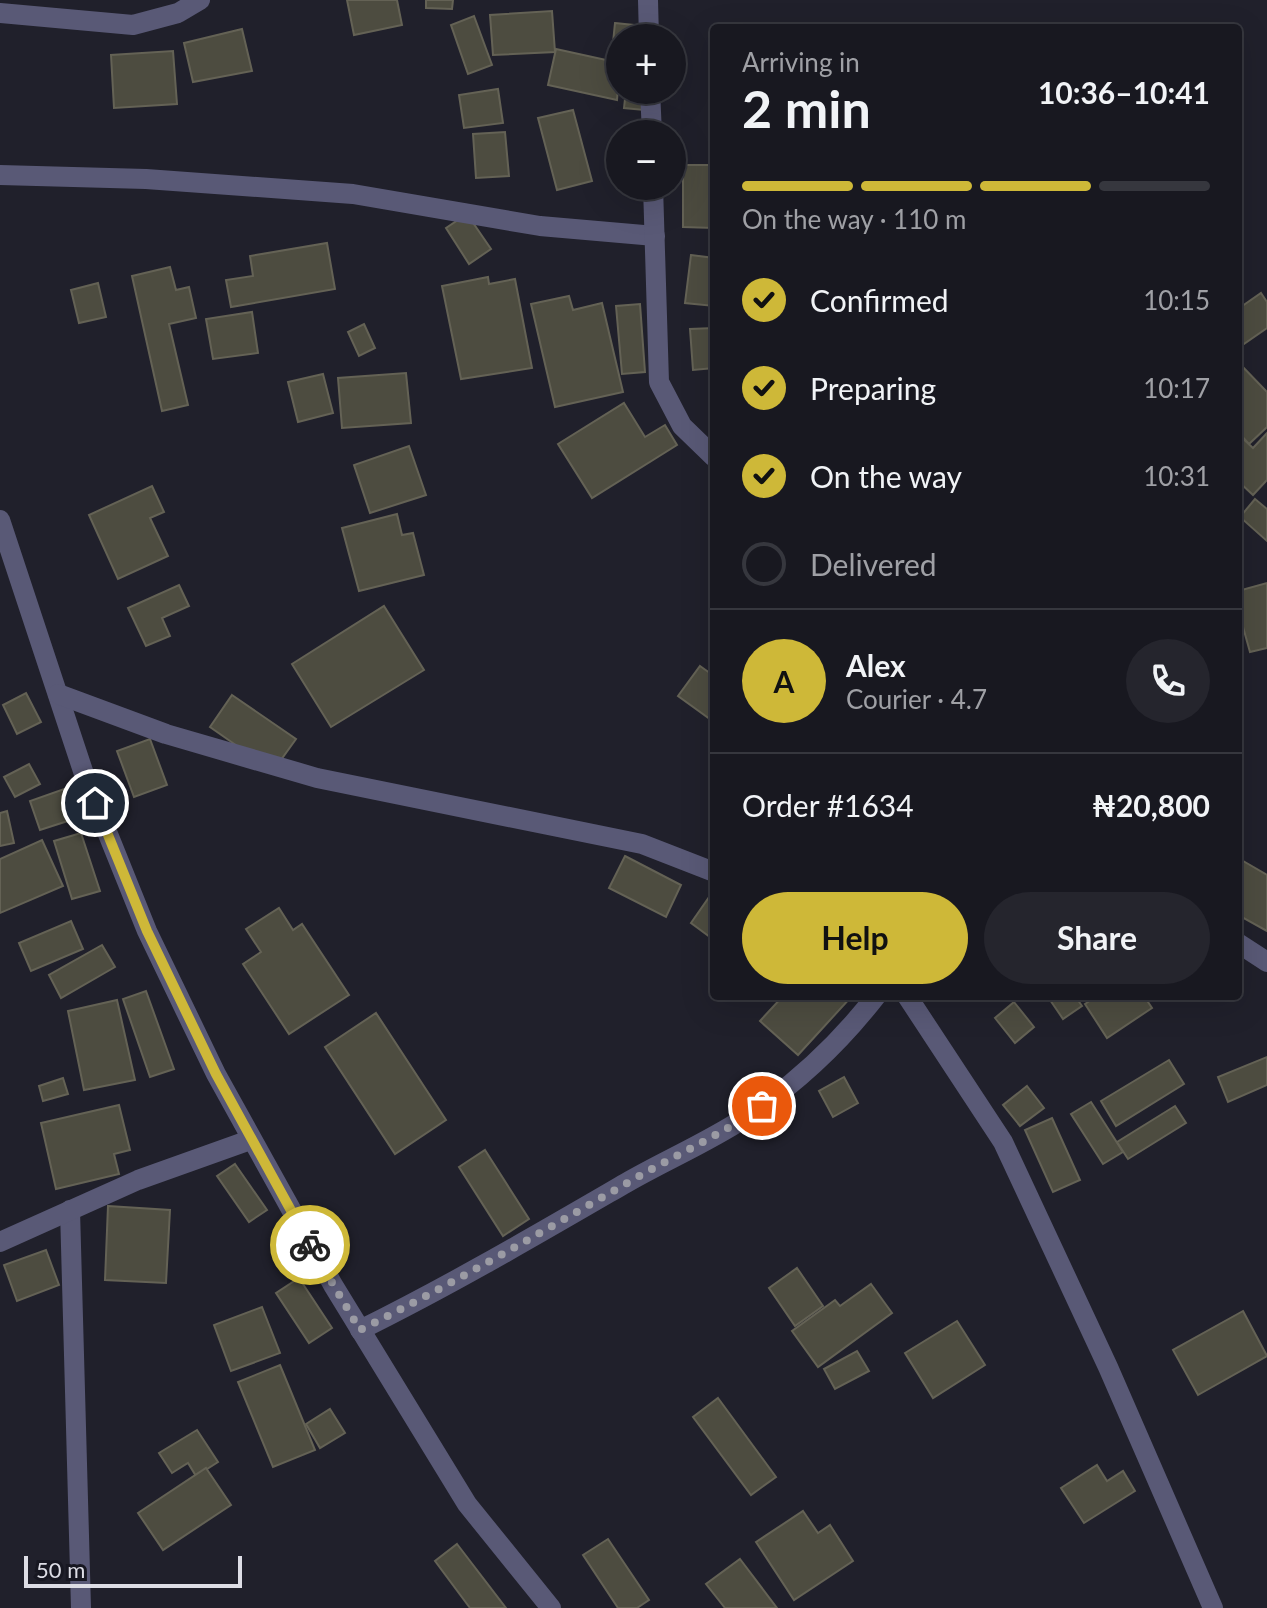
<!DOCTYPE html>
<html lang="en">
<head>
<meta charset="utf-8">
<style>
  :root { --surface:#181820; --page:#25252d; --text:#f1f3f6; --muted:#9fa0a5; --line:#36373e; --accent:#ceb838 }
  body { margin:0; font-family:Lato,sans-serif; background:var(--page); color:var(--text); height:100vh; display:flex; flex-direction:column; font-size:30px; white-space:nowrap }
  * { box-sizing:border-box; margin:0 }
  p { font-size:26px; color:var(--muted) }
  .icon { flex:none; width:44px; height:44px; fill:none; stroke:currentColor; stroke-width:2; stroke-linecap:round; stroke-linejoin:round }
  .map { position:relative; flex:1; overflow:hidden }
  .side { position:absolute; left:710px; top:24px; width:532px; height:976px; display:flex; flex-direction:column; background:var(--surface); border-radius:8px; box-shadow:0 8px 32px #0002,0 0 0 2px var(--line) }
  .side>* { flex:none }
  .tools { position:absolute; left:606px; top:24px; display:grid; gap:16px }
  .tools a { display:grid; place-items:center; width:80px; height:80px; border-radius:50%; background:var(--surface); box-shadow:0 8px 32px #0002,0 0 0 2px var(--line); font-size:40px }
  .scale { position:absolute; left:24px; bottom:20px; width:218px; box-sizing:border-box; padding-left:8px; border:4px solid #dddde5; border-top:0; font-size:22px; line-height:28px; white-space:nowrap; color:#dddde5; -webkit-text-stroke:6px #171721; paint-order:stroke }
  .pin { position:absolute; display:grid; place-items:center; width:68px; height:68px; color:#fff; margin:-34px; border:4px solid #fff; border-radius:50%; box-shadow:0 2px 8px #0007 }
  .courier { position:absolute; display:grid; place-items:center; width:80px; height:80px; margin:-40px; border:6px solid #ceb838; border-radius:50%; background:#fff; color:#222; box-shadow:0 2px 10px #0007 }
  .head em { font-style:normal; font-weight:700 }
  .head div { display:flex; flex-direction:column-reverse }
  .head { display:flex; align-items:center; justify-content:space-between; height:136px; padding:0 32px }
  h1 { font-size:52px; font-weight:700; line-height:60px }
  .bar { display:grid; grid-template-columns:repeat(4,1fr); gap:12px 8px; align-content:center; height:96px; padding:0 32px }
  .bar i { height:10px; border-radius:6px; background:var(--line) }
  .bar .on { background:var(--accent) }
  .bar p { grid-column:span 4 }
  .line { display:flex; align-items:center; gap:20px; padding:0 32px; border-top:2px solid var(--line) }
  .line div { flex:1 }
  .round { display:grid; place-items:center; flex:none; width:84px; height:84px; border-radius:42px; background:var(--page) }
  ol { padding:0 32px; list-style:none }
  li { display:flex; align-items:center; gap:24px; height:88px }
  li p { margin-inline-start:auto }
  li .icon { padding:8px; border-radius:50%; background:var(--accent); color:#111; stroke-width:4 }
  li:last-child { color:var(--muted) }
  li i { width:44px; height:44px; border:4px solid var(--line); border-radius:50% }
  .cta { display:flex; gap:16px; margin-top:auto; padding:16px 32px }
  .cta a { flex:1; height:92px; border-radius:48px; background:var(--accent); color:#111; font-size:32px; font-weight:700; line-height:92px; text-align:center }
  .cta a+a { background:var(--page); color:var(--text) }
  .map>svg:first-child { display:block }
</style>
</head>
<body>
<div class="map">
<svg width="1267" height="1608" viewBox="0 0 1267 1608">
  <rect width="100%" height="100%" fill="#20202b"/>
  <g fill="#4d4c40" stroke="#646255" stroke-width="2">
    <path d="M347,0H397L402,25L354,35Z"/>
    <path d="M426,0H453L452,9L426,8Z"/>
    <path d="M552,11L555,52L493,55L490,15Z"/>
    <path d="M474,16L492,65L468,74L451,25Z"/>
    <path d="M615,23L653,27L652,38H620V63L611,62Z"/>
    <path d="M242,29L252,71L193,82L184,43Z"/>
    <path d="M556,49L620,63L617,100L548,85Z"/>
    <path d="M173,51L177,104L114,108L111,55Z"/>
    <path d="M498,89L503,123L464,128L459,95Z"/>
    <path d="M626,90H646L644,110L624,108Z"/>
    <path d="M573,110L592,181L557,190L538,118Z"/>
    <path d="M505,132L509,176L476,178L473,134Z"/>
    <path d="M683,165H714V228L683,227Z"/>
    <path d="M467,214L491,249L469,264L446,228Z"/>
    <path d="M327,243L335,289L231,307L226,280L253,276L250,256Z"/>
    <path d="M691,255L714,258V306L685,303Z"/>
    <path d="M170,267L176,290L189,287L196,318L169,324L188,405L162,411L132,276Z"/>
    <path d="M488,277L489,284L515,279L532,368L461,379L442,286Z"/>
    <path d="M98,283L106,317L79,323L71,290Z"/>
    <path d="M1261,293L1267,302V328L1238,348V309Z"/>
    <path d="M569,296L573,310L602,303L623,392L555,407L531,304Z"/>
    <path d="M640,304L645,372L622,374L616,306Z"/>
    <path d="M252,312L258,353L213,359L206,319Z"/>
    <path d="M364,324L375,348L359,356L348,332Z"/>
    <path d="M714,328V368L693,370L690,329Z"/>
    <path d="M1239,363L1267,392V427L1249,444L1238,432Z"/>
    <path d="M406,373L411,423L342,428L338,378Z"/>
    <path d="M323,374L333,413L298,422L288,382Z"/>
    <path d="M624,403L645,437L665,425L677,445L592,498L558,444Z"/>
    <path d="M1267,433V480L1253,495L1238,481V434L1253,448Z"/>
    <path d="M409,446L426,495L370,513L354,465Z"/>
    <path d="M152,486L164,512L150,518L168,556L118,579L89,515Z"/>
    <path d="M1255,499L1267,509V541L1240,517Z"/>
    <path d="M397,514L402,535L413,533L424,575L359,591L342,528Z"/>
    <path d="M1267,583V648L1250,652L1238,609V591Z"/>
    <path d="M179,585L189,606L162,618L170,636L146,646L128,608Z"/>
    <path d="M384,606L424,670L331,727L292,664Z"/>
    <path d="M700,666L714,676V722L678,696Z"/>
    <path d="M26,693L41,722L17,734L3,705Z"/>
    <path d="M232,695L296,739L273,771L210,727Z"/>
    <path d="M150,739L167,785L134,797L117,751Z"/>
    <path d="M29,764L40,784L15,797L4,777Z"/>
    <path d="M67,788L77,818L40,830L30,801Z"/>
    <path d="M7,811L14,843L0,846V813Z"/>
    <path d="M81,833L100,891L72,899L54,841Z"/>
    <path d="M42,840L63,886L0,913V859Z"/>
    <path d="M625,856L681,885L666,917L609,888Z"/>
    <path d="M1238,858L1267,875V931L1238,915Z"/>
    <path d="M714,890V940L691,923Z"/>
    <path d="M279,908L293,930L302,924L349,995L289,1034L243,964L261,952L246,929Z"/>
    <path d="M71,921L83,949L31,971L19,943Z"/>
    <path d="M102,945L115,967L61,998L49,975Z"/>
    <path d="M146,991L174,1069L150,1077L123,999Z"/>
    <path d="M783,996H852L798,1055L760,1021Z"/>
    <path d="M1075,996L1082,1006L1063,1019L1048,997Z"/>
    <path d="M1097,996H1144L1152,1008L1107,1038L1085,1004Z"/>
    <path d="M117,1000L135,1080L84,1090L68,1011Z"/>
    <path d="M1014,1002L1034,1027L1015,1043L995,1018Z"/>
    <path d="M376,1013L446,1120L395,1154L325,1047Z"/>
    <path d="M1267,1057V1085L1228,1102L1218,1077Z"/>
    <path d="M1169,1060L1184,1084L1116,1126L1101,1101Z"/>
    <path d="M844,1077L858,1103L833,1117L819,1091Z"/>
    <path d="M63,1078L68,1094L43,1101L39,1086Z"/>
    <path d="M1027,1086L1044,1108L1020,1126L1003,1105Z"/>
    <path d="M1091,1102L1123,1152L1103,1164L1071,1114Z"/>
    <path d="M119,1105L130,1150L114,1154L119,1174L56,1189L41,1123Z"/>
    <path d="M1175,1106L1186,1123L1128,1159L1117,1142Z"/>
    <path d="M1052,1118L1080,1180L1053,1192L1025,1130Z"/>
    <path d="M485,1150L529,1219L503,1236L459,1167Z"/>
    <path d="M235,1164L267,1210L249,1222L217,1176Z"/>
    <path d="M108,1206L170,1210L166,1283L105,1280Z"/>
    <path d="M46,1250L59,1285L17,1301L4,1265Z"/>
    <path d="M797,1268L823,1306L795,1326L769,1288Z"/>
    <path d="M299,1278L332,1328L309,1343L276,1293Z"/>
    <path d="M871,1284L892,1313L818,1367L792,1331L835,1300L840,1306Z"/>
    <path d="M262,1307L280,1353L231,1371L214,1325Z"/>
    <path d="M1243,1311L1267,1356L1198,1395L1173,1350Z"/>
    <path d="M957,1321L985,1365L933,1398L905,1353Z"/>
    <path d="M857,1351L869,1371L835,1389L824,1369Z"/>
    <path d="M280,1365L315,1450L273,1467L238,1382Z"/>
    <path d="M718,1398L776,1477L751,1495L693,1417Z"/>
    <path d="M330,1409L345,1433L320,1448L306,1424Z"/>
    <path d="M197,1430L218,1462L196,1476L188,1463L172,1473L159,1453Z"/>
    <path d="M1097,1465L1107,1481L1123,1471L1135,1491L1084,1523L1061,1488Z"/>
    <path d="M206,1468L231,1505L163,1550L138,1513Z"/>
    <path d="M803,1511L818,1533L830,1525L853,1561L794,1600L756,1542Z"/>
    <path d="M608,1539L649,1600L637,1608H618L583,1555Z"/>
    <path d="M457,1544L506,1608H470L435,1561Z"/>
    <path d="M740,1559L777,1608H725L706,1584Z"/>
  </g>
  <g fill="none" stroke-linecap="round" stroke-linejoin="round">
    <g stroke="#595976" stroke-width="20">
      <path d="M648,0L649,38"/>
      <path d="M0,13L133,25L178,13L200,0"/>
      <path d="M650,90L652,134"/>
      <path d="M0,175L146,179L353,194L540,226L655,236"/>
      <path d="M653,186L659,382L682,426L714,457"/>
      <path d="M0,520L85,777L147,931L216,1074L333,1285L467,1504L551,1608"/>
      <path d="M58,694L166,734L317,778L642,844L714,872"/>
      <path d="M1238,943L1267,962"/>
      <path d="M907,996L1003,1142L1108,1367L1213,1608"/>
      <path d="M70,1210L81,1608"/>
      <path d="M0,1242L138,1180L250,1140"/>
      <path d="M360,1330C451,1285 538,1234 626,1183C664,1161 706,1143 743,1119C795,1085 838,1045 876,996"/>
    </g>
  </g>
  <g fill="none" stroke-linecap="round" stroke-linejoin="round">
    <path stroke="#9b9ba4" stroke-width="8" stroke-dasharray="0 14.4" d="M310,1245L360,1330C452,1284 540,1233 629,1182C673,1156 720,1136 762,1106"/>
    <path stroke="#ceb838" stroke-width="10" d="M95,803L147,931L216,1074L310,1245"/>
  </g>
</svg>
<div class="tools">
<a>+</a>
<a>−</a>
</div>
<div class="scale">50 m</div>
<div class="pin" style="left:762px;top:1106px;background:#ea580c"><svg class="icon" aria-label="bag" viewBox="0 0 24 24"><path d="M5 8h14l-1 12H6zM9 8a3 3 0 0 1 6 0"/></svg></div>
<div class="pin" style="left:95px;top:803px;background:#1f2937"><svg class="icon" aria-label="home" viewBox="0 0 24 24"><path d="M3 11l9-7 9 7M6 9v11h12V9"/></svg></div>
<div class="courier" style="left:310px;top:1245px"><svg class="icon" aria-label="bike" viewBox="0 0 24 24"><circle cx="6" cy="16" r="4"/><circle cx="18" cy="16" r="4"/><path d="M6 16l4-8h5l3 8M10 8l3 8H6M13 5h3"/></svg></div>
<section class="side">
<div class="head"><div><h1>2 min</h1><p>Arriving in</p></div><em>10:36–10:41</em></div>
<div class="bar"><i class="on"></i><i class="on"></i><i class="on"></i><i></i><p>On the way · 110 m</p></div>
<ol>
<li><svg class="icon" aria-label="check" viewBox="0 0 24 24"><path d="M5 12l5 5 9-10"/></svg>Confirmed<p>10:15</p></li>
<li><svg class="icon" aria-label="check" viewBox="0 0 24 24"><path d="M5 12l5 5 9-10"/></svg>Preparing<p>10:17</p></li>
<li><svg class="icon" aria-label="check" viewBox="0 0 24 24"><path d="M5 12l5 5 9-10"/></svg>On the way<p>10:31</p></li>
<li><i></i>Delivered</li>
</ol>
<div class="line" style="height:144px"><b class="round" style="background:var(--accent);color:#111">A</b><div><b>Alex</b><p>Courier · 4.7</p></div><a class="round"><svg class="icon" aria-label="phone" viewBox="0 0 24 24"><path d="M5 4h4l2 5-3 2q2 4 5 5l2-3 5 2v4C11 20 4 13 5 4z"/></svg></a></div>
<div class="line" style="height:104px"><div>Order #1634</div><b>₦20,800</b></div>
<div class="cta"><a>Help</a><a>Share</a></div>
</section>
</div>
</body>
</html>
